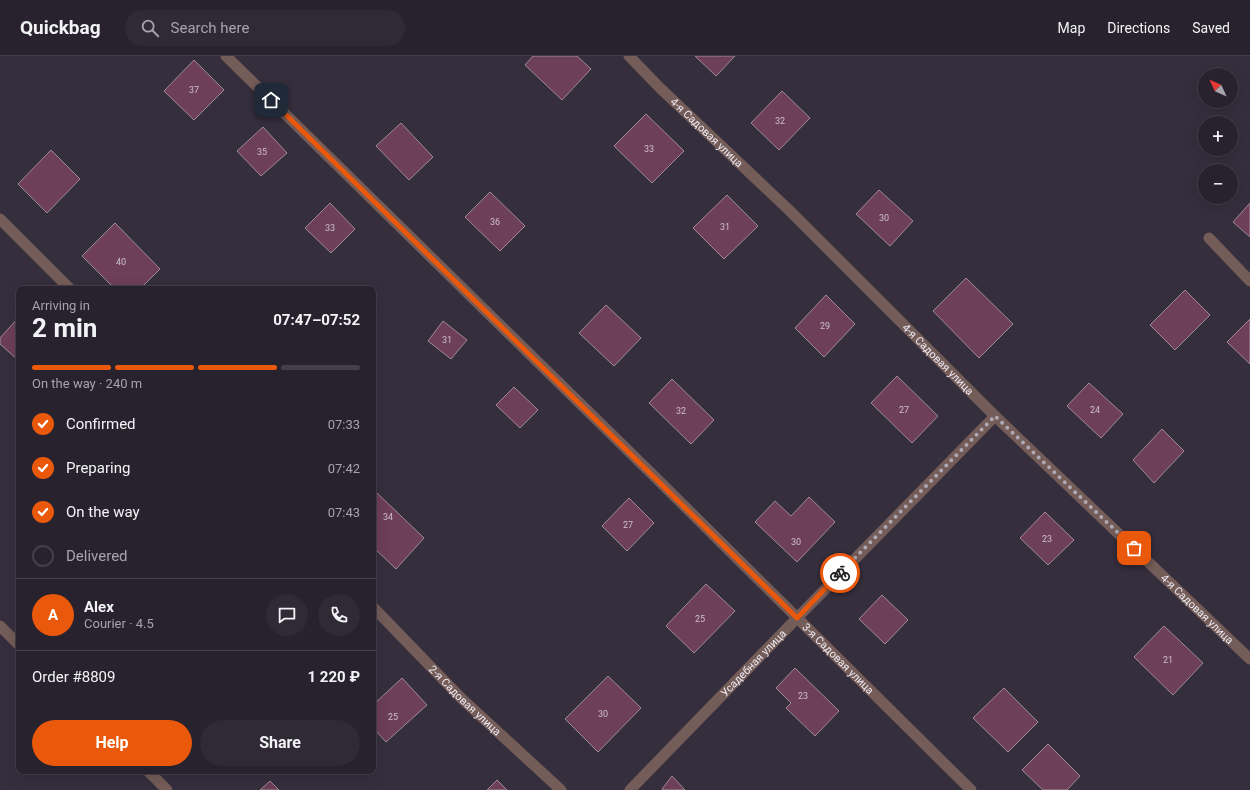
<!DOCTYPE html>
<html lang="en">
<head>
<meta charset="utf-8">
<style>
  :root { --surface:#28222e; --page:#302a36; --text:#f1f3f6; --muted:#a5a4aa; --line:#443f4a; --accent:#ea580c }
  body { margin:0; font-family:Roboto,sans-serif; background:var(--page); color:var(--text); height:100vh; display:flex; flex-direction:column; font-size:15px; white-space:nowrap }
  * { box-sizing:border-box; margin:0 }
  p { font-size:13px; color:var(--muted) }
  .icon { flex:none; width:22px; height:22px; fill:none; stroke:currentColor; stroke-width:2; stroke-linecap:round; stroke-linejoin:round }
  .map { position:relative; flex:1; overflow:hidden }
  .drawer { position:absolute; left:16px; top:230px; width:360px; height:488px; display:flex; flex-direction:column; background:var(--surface); border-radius:8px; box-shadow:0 4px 16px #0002,0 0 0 1px var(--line) }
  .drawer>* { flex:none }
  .needle { width:26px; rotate:314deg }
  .tools { position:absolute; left:1198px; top:12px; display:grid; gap:8px }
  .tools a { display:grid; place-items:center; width:40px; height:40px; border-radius:50%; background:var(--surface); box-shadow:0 4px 16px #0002,0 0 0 1px var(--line); font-size:20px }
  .pin { position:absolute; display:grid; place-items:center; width:34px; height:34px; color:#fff; margin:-17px; border-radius:8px; box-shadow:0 2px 6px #0006 }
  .courier { position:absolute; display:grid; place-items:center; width:40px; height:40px; margin:-20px; border:3px solid #ea580c; border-radius:50%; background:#fff; color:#222; box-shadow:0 1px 5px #0007 }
  .summary em { font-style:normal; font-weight:700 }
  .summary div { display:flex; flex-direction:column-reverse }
  .summary { display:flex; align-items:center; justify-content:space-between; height:68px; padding:0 16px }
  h1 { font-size:26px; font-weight:700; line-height:30px }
  .bar { display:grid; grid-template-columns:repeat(4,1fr); gap:6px 4px; align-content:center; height:48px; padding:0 16px }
  .bar i { height:5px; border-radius:3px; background:var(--line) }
  .bar .selected { background:var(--accent) }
  .bar p { grid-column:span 4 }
  .line { display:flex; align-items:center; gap:10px; padding:0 16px; border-top:1px solid var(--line) }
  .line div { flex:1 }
  .round { display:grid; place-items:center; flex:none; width:42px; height:42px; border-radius:21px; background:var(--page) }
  ol { padding:0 16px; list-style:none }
  li { display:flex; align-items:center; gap:12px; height:44px }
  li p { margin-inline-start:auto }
  li .icon { padding:4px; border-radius:50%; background:var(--accent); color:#fff; stroke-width:4 }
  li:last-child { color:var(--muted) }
  li i { width:22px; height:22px; border:2px solid var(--line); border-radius:50% }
  .primary-button { display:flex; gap:8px; margin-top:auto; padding:8px 16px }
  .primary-button a { flex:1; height:46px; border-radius:24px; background:var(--accent); color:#fff; font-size:16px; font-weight:700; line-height:46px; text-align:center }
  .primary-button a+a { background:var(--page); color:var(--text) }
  header { display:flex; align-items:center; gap:24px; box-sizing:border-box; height:56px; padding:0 20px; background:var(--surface); border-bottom:1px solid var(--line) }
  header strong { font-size:19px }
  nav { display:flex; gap:22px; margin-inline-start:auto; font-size:14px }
  .search { width:280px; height:36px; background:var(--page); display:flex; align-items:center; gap:10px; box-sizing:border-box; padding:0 14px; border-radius:22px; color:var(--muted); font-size:15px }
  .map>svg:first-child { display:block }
</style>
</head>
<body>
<header>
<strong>Quickbag</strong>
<div class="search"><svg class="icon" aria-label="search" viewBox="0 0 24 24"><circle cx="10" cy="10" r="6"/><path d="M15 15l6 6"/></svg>Search here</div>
<nav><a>Map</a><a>Directions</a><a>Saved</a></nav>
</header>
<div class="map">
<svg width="1250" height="734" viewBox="0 0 1250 734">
  <rect width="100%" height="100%" fill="#352e3d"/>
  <g fill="#6d3f58" stroke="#9f8b95">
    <path d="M533,0H577L591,13L562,44L525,9Z"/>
    <path d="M695,0H735L716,20Z"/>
    <path d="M194,4L224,34L194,64L164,35Z"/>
    <path d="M782,35L810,62L779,94L751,67Z"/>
    <path d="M646,58L684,95L652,127L614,90Z"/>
    <path d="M401,67L433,101L409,124L376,90Z"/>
    <path d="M263,71L287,97L261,120L237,95Z"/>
    <path d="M51,94L80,123L47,157L18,128Z"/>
    <path d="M879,134L913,165L890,190L856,158Z"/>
    <path d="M490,136L525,170L500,195L465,161Z"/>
    <path d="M727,139L758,170L724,203L693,172Z"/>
    <path d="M330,147L355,173L331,197L305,172Z"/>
    <path d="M1250,147V181L1233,166Z"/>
    <path d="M115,167L160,213L140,233H115L82,200Z"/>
    <path d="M966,222L1013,268L979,302L933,255Z"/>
    <path d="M1185,234L1210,259L1175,294L1150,269Z"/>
    <path d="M826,239L855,268L824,301L795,272Z"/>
    <path d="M606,249L641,282L614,310L579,277Z"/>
    <path d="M19,261V305L0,288V282Z"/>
    <path d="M1250,263V308L1227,286Z"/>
    <path d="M443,265L467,284L451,303L428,285Z"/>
    <path d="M897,320L938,360L912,387L871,347Z"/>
    <path d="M672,323L714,364L691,388L649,347Z"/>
    <path d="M1089,327L1123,358L1101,382L1067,350Z"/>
    <path d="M514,331L538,354L520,372L496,349Z"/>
    <path d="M1162,373L1184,395L1154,427L1133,404Z"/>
    <path d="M377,437L424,482L396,513L373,491V441Z"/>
    <path d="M809,441L835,466L797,506L755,466L775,445L791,460Z"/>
    <path d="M629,442L654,467L627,495L602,470Z"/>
    <path d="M1045,456L1074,484L1048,509L1020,482Z"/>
    <path d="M706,528L735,555L694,597L666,570Z"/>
    <path d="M882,539L908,564L885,588L859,563Z"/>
    <path d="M1164,570L1203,607L1173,639L1134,601Z"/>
    <path d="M795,612L839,655L815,680L786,652L791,647L776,632Z"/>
    <path d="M608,620L641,652L598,696L565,663Z"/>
    <path d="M402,622L427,649L386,686L373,672V649Z"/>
    <path d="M1004,632L1038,666L1008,696L973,662Z"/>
    <path d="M1048,688L1080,720L1067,734H1043L1022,714Z"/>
    <path d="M672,720L685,734H664L662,733Z"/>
    <path d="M497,724L507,734H487Z"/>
    <path d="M270,725L279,734H260Z"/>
  </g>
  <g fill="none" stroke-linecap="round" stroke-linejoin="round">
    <g stroke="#745c58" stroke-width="11">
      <path id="s1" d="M226,0L654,420L971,734"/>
      <path id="s2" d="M629,0L660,32L790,155L995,360L1250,603"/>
      <path d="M0,163L70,233"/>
      <path d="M1209,182L1250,225"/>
      <path id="s3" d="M373,551L461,642L561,734"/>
      <path d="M0,570L19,589"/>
      <path d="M148,715L167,734"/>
      <path id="s4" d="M630,734L797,562L995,360"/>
    </g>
  </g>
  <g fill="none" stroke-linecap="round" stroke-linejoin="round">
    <path stroke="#ada8b3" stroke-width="4" stroke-dasharray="0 7.2" d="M840,517L995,360L1134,492"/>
    <path stroke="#ea580c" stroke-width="5" d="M271,44L797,562L840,517"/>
  </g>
  <g text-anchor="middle" stroke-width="3" stroke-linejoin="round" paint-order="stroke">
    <g font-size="9" fill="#cdbecc">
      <text x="194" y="37">37</text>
      <text x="780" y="68">32</text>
      <text x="649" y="96">33</text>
      <text x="262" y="99">35</text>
      <text x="884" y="165">30</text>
      <text x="495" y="169">36</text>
      <text x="725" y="174">31</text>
      <text x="330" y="175">33</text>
      <text x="121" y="209">40</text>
      <text x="825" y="273">29</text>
      <text x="447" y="287">31</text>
      <text x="904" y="357">27</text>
      <text x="1095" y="357">24</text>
      <text x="681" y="358">32</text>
      <text x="388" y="464">34</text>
      <text x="628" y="472">27</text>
      <text x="1047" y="486">23</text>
      <text x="796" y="489">30</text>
      <text x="700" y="566">25</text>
      <text x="1168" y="607">21</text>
      <text x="803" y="643">23</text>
      <text x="603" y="661">30</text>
      <text x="393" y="664">25</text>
    </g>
    <g font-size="11" fill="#ede9f3" stroke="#2b2433">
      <text dy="4" stroke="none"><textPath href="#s2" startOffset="109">4-я Садовая улица</textPath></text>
      <text dy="4" stroke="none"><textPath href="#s2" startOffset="433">4-я Садовая улица</textPath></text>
      <text dy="4" stroke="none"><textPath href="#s2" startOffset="793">4-я Садовая улица</textPath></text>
      <text dy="4" stroke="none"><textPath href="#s1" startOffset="859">3-я Садовая улица</textPath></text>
      <text dy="4" stroke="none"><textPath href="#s4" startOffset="177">Усадебная улица</textPath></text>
      <text dy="4" stroke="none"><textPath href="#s3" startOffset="131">2-я Садовая улица</textPath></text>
    </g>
  </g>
</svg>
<div class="tools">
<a><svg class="needle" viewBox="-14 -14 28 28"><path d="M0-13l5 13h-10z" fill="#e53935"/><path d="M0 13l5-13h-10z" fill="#a5a4aa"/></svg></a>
<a>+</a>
<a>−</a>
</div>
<div class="pin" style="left:1134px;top:492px;background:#ea580c"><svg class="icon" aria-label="bag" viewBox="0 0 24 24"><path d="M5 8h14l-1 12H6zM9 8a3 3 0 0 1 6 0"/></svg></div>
<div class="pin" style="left:271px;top:44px;background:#1f2937"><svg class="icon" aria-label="home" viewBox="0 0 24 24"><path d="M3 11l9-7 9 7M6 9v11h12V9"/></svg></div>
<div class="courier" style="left:840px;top:517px"><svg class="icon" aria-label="bike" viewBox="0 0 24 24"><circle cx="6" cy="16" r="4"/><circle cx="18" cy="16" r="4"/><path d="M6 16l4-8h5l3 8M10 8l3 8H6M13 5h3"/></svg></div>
<section class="drawer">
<div class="summary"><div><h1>2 min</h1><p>Arriving in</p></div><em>07:47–07:52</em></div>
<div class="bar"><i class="selected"></i><i class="selected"></i><i class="selected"></i><i></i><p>On the way · 240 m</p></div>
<ol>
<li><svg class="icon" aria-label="check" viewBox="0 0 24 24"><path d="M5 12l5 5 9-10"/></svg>Confirmed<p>07:33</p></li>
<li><svg class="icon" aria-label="check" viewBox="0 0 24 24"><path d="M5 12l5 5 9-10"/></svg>Preparing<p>07:42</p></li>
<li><svg class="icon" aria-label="check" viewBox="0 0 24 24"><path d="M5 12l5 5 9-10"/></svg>On the way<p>07:43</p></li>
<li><i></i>Delivered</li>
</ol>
<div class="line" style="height:72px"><b class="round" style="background:var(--accent);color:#fff">A</b><div><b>Alex</b><p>Courier · 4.5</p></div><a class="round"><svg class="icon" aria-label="chat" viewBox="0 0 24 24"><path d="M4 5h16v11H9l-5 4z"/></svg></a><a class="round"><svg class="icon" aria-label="phone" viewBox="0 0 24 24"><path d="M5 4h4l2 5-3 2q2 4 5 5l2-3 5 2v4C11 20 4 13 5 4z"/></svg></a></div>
<div class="line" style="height:52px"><div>Order #8809</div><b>1 220 ₽</b></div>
<div class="primary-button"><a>Help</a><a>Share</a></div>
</section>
</div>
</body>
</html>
